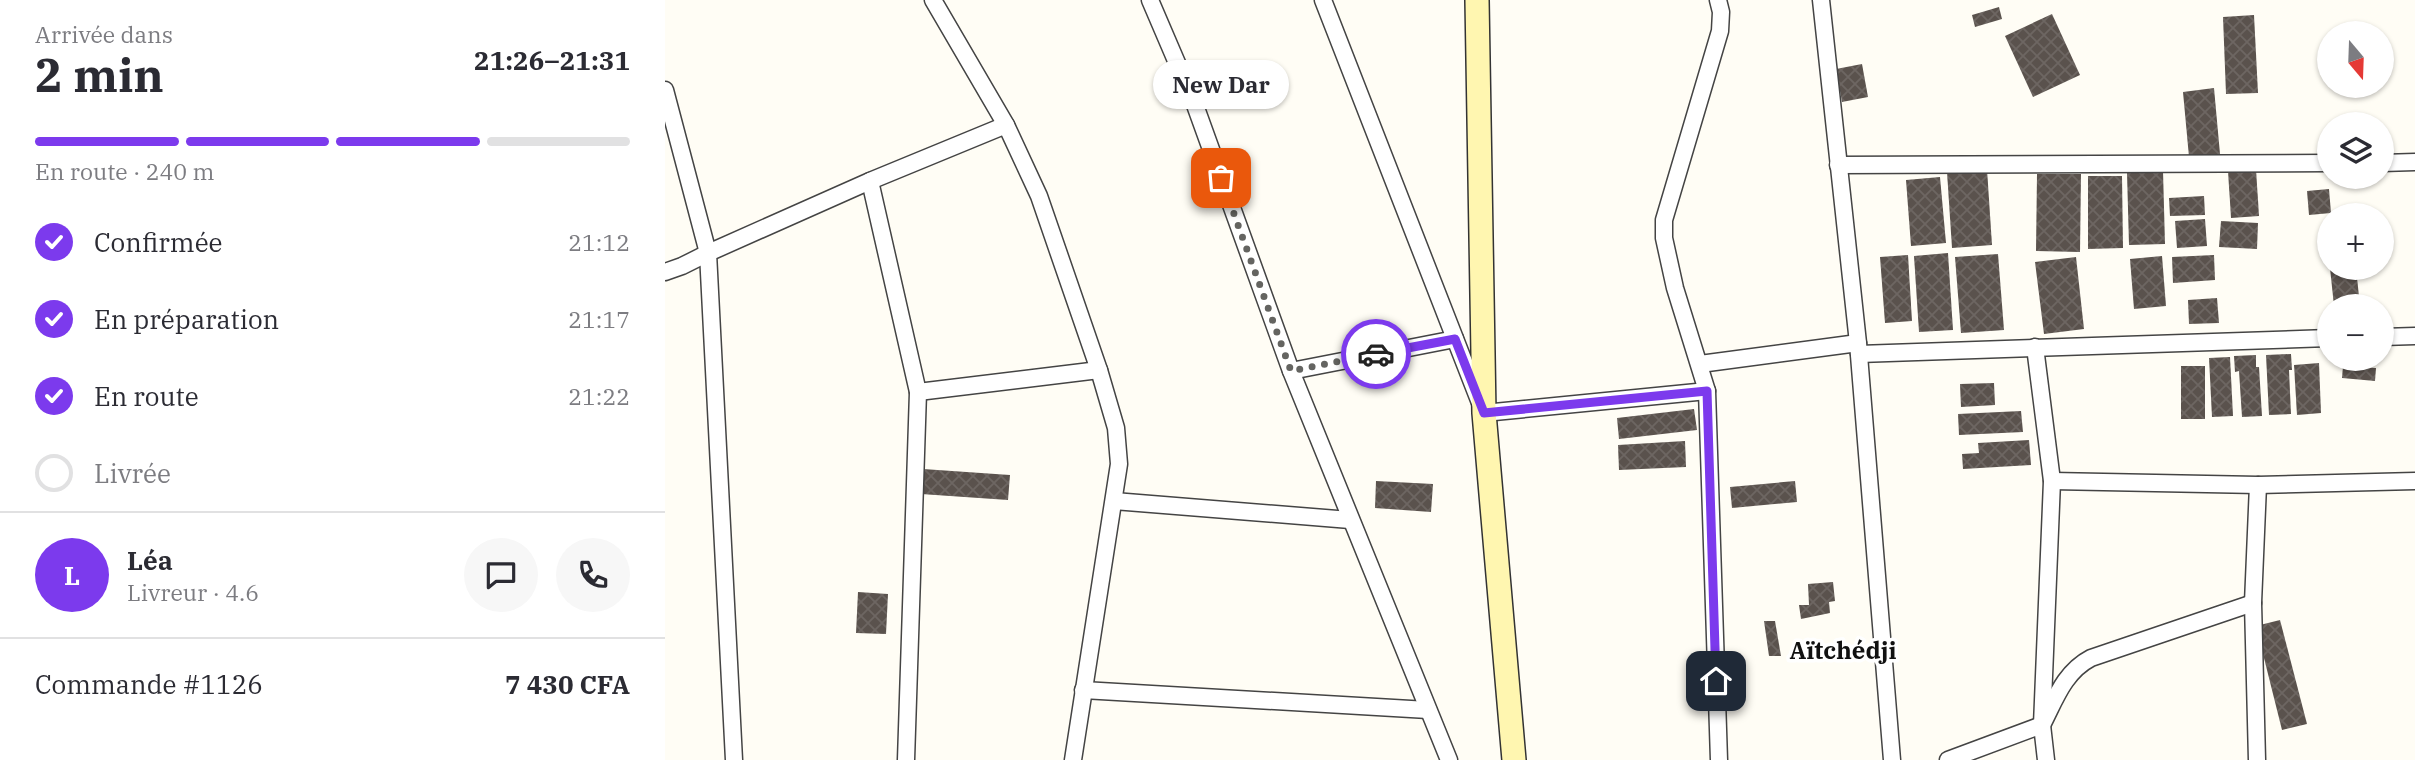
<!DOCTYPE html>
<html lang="fr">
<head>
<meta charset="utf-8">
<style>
  :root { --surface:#fff; --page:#f7f7f7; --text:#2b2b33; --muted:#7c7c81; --line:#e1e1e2; --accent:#7c3aed }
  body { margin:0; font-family:"IBM Plex Serif",serif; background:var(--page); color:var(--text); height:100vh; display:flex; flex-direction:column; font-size:26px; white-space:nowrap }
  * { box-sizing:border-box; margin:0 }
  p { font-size:23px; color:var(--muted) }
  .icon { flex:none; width:38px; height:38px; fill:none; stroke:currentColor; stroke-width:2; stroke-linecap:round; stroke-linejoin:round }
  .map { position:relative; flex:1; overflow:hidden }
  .side { display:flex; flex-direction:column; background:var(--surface); width:665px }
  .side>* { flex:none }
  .needle { width:46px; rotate:161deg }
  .tools { position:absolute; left:1652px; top:21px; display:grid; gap:14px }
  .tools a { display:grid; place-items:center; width:77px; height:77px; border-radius:50%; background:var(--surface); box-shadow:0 2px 5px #0004; font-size:35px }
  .pin { position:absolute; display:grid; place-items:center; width:60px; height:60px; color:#fff; margin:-30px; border-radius:14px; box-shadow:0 4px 10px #0006 }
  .courier { position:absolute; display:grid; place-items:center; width:70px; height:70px; margin:-35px; border:5px solid #7c3aed; border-radius:50%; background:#fff; color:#222; box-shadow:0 2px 9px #0007 }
  .bubble { position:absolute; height:49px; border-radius:24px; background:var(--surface); box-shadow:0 2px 5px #0004; font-size:23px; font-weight:700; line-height:49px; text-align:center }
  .summary em { font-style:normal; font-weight:700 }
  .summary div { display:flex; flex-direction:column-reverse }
  .summary { display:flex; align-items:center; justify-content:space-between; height:119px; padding:0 35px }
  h1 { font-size:46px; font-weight:700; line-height:52px }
  .bar { display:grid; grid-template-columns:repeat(4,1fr); gap:10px 7px; align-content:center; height:84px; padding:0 35px }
  .bar i { height:9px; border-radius:5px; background:var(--line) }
  .bar .selected { background:var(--accent) }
  .bar p { grid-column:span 4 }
  .line { display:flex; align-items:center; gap:18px; padding:0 35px; border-top:2px solid var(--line) }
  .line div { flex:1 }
  .round { display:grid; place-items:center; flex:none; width:74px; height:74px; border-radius:37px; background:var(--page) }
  ol { padding:0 35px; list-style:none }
  li { display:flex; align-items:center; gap:21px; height:77px }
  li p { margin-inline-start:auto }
  li .icon { padding:7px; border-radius:50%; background:var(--accent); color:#fff; stroke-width:4 }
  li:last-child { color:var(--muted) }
  li i { width:38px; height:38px; border:4px solid var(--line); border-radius:50% }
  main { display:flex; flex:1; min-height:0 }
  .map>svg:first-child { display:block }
</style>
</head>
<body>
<main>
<section class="side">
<div class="summary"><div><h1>2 min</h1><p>Arrivée dans</p></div><em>21:26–21:31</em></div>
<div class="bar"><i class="selected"></i><i class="selected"></i><i class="selected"></i><i></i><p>En route · 240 m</p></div>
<ol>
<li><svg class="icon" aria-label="check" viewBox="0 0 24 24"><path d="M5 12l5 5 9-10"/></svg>Confirmée<p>21:12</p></li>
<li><svg class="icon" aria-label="check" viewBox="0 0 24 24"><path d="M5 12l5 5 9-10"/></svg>En préparation<p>21:17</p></li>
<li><svg class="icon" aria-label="check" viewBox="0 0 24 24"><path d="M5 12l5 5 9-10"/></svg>En route<p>21:22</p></li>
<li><i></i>Livrée</li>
</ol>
<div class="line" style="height:126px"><b class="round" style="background:var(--accent);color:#fff">L</b><div><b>Léa</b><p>Livreur · 4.6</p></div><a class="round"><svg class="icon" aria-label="chat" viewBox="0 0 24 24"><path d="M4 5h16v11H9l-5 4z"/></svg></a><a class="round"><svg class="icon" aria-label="phone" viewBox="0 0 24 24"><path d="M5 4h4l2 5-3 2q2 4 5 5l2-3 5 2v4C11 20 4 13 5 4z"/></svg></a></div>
<div class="line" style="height:91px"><div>Commande #1126</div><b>7 430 CFA</b></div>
</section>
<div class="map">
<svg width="1750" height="760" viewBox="0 0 1750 760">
  <defs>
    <pattern id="building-cross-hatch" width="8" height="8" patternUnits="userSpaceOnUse" patternTransform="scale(1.75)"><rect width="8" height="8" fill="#5a524d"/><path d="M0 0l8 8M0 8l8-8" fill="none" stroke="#6d6662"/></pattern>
  </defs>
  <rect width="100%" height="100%" fill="#fffdf5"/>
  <g fill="url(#building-cross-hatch)">
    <path d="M1334,7L1337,19L1310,27L1307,15Z"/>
    <path d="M1387,14L1415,75L1368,97L1340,36Z"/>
    <path d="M1589,15L1593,93L1561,94L1558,17Z"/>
    <path d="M1197,64L1203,97L1177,102L1171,69Z"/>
    <path d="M1549,88L1555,154L1524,157L1518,92Z"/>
    <path d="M1322,169L1327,245L1287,248L1282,172Z"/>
    <path d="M1591,169L1594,216L1566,218L1563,171Z"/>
    <path d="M1498,171L1500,244L1464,245L1462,173Z"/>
    <path d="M1372,174H1416L1415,252L1371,251Z"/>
    <path d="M1423,176H1457L1458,248L1423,249Z"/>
    <path d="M1275,177L1281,243L1246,246L1241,180Z"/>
    <path d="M1664,189L1666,213L1644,215L1642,191Z"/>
    <path d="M1539,196L1540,215L1505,216L1504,198Z"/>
    <path d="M1673,210H1687V215H1674Z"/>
    <path d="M1540,219L1542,246L1512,248L1510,221Z"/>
    <path d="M1556,221L1593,223L1592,249L1554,247Z"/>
    <path d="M1283,253L1288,330L1254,332L1249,256Z"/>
    <path d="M1333,254L1339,330L1296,333L1290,257Z"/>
    <path d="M1243,255L1247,321L1220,323L1215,257Z"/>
    <path d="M1549,255L1550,280L1508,283L1507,257Z"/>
    <path d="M1497,256L1501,306L1469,309L1465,259Z"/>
    <path d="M1411,257L1419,329L1379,334L1370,262Z"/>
    <path d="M1665,268H1691L1695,306H1669Z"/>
    <path d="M1552,298L1554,323L1524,324L1523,300Z"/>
    <path d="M1626,354L1627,370H1624L1626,414L1604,415L1601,355Z"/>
    <path d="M1591,355V367H1594L1597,416L1577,417L1574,371L1570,372L1569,356Z"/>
    <path d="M1565,357L1568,416L1547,417L1544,358Z"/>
    <path d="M1654,363L1656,413L1632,415L1629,365Z"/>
    <rect x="1516" y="366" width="24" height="53"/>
    <path d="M1678,366L1711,368L1710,381L1677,378Z"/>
    <path d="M1329,383L1330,405L1296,407L1295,384Z"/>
    <path d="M1029,409L1032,430L954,439L952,418Z"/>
    <path d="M1356,411L1358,432L1294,435L1293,414Z"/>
    <path d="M1364,440L1366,465L1298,469L1297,454L1314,453L1313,443Z"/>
    <path d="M1020,441L1021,467L954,470L953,445Z"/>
    <path d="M258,469L345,475L343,500L256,494Z"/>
    <path d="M711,481L768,484L766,512L710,508Z"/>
    <path d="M1130,481L1132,502L1067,508L1065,487Z"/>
    <path d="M1168,582L1170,601L1164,602L1165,613L1136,619L1134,605H1144L1143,584Z"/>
    <path d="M193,592L223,594L221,634L191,633Z"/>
    <path d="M1615,620L1642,724L1617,730L1591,626Z"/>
    <path d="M1099,621H1110L1116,656H1104Z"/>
  </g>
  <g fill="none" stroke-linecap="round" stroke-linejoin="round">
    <defs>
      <g id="street">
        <path d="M268,0L341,125L374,196L434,370L451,428L454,464L408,760"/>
        <path d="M485,0L530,105L626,371L784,760"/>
        <path d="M658,0L819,413L1042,391"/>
        <path d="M1053,0L1056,12L1055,31L999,220V238L1010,288L1042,391L1054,760"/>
        <path d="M1156,0L1193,343L1227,760"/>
        <path d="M0,90L43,253L69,760"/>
        <path d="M1717,163L1750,162"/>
        <path d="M1173,165L1664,163"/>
        <path d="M205,181L253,392L241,760"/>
        <path d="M0,272L17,266L43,253L205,181L341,125"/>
        <path d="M1717,337L1750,336"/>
        <path d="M1370,347L1387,481L1377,725L1381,760"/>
        <path d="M1194,354L1664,338"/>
        <path d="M1035,364L1193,343"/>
        <path d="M626,371L790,339"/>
        <path d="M253,392L434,370"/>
        <path d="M1387,481L1593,485L1750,481"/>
        <path d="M449,501L685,520"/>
        <path d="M418,690L763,710"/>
        <path d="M1283,760L1377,725C1390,700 1399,672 1426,658L1588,603"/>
        <path d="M1592,760L1588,603L1593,485"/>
      </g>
      <path id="secondary" d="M812,0L819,413L849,760"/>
    </defs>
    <use href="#street" stroke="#444" stroke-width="19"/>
    <use href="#secondary" stroke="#333" stroke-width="26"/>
    <use href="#street" stroke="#fff" stroke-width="16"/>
    <use href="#secondary" stroke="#fff6b0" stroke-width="23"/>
  </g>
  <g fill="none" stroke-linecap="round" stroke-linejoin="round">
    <path stroke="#646461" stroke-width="7" stroke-dasharray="0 12.6" d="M556,178L626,371L711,354"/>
    <path stroke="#7c3aed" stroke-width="9" d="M711,354L790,339L819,413L1042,391L1051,681"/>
  </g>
  <g text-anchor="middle" stroke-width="7" stroke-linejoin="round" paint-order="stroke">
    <g font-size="24" font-weight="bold" fill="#111" stroke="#fff">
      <text x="1178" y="659">Aïtchédji</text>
    </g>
  </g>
</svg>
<div class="tools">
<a><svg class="needle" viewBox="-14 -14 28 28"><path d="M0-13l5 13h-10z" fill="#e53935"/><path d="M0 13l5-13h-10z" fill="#7c7c81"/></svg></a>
<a><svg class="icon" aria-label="layers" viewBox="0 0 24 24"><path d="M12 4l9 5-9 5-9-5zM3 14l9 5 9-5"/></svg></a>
<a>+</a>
<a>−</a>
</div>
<div class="pin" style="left:556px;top:178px;background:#ea580c"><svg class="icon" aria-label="bag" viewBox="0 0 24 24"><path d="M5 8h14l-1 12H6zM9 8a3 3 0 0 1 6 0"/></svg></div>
<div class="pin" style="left:1051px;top:681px;background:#1f2937"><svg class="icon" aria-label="home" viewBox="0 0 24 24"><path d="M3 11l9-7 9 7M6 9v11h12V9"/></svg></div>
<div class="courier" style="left:711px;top:354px"><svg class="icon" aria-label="car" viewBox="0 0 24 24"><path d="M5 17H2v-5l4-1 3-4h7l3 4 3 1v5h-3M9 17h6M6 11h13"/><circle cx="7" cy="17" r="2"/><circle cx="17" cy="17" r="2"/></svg></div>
<div class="bubble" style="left:488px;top:60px;width:136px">New Dar</div>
</div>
</main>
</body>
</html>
